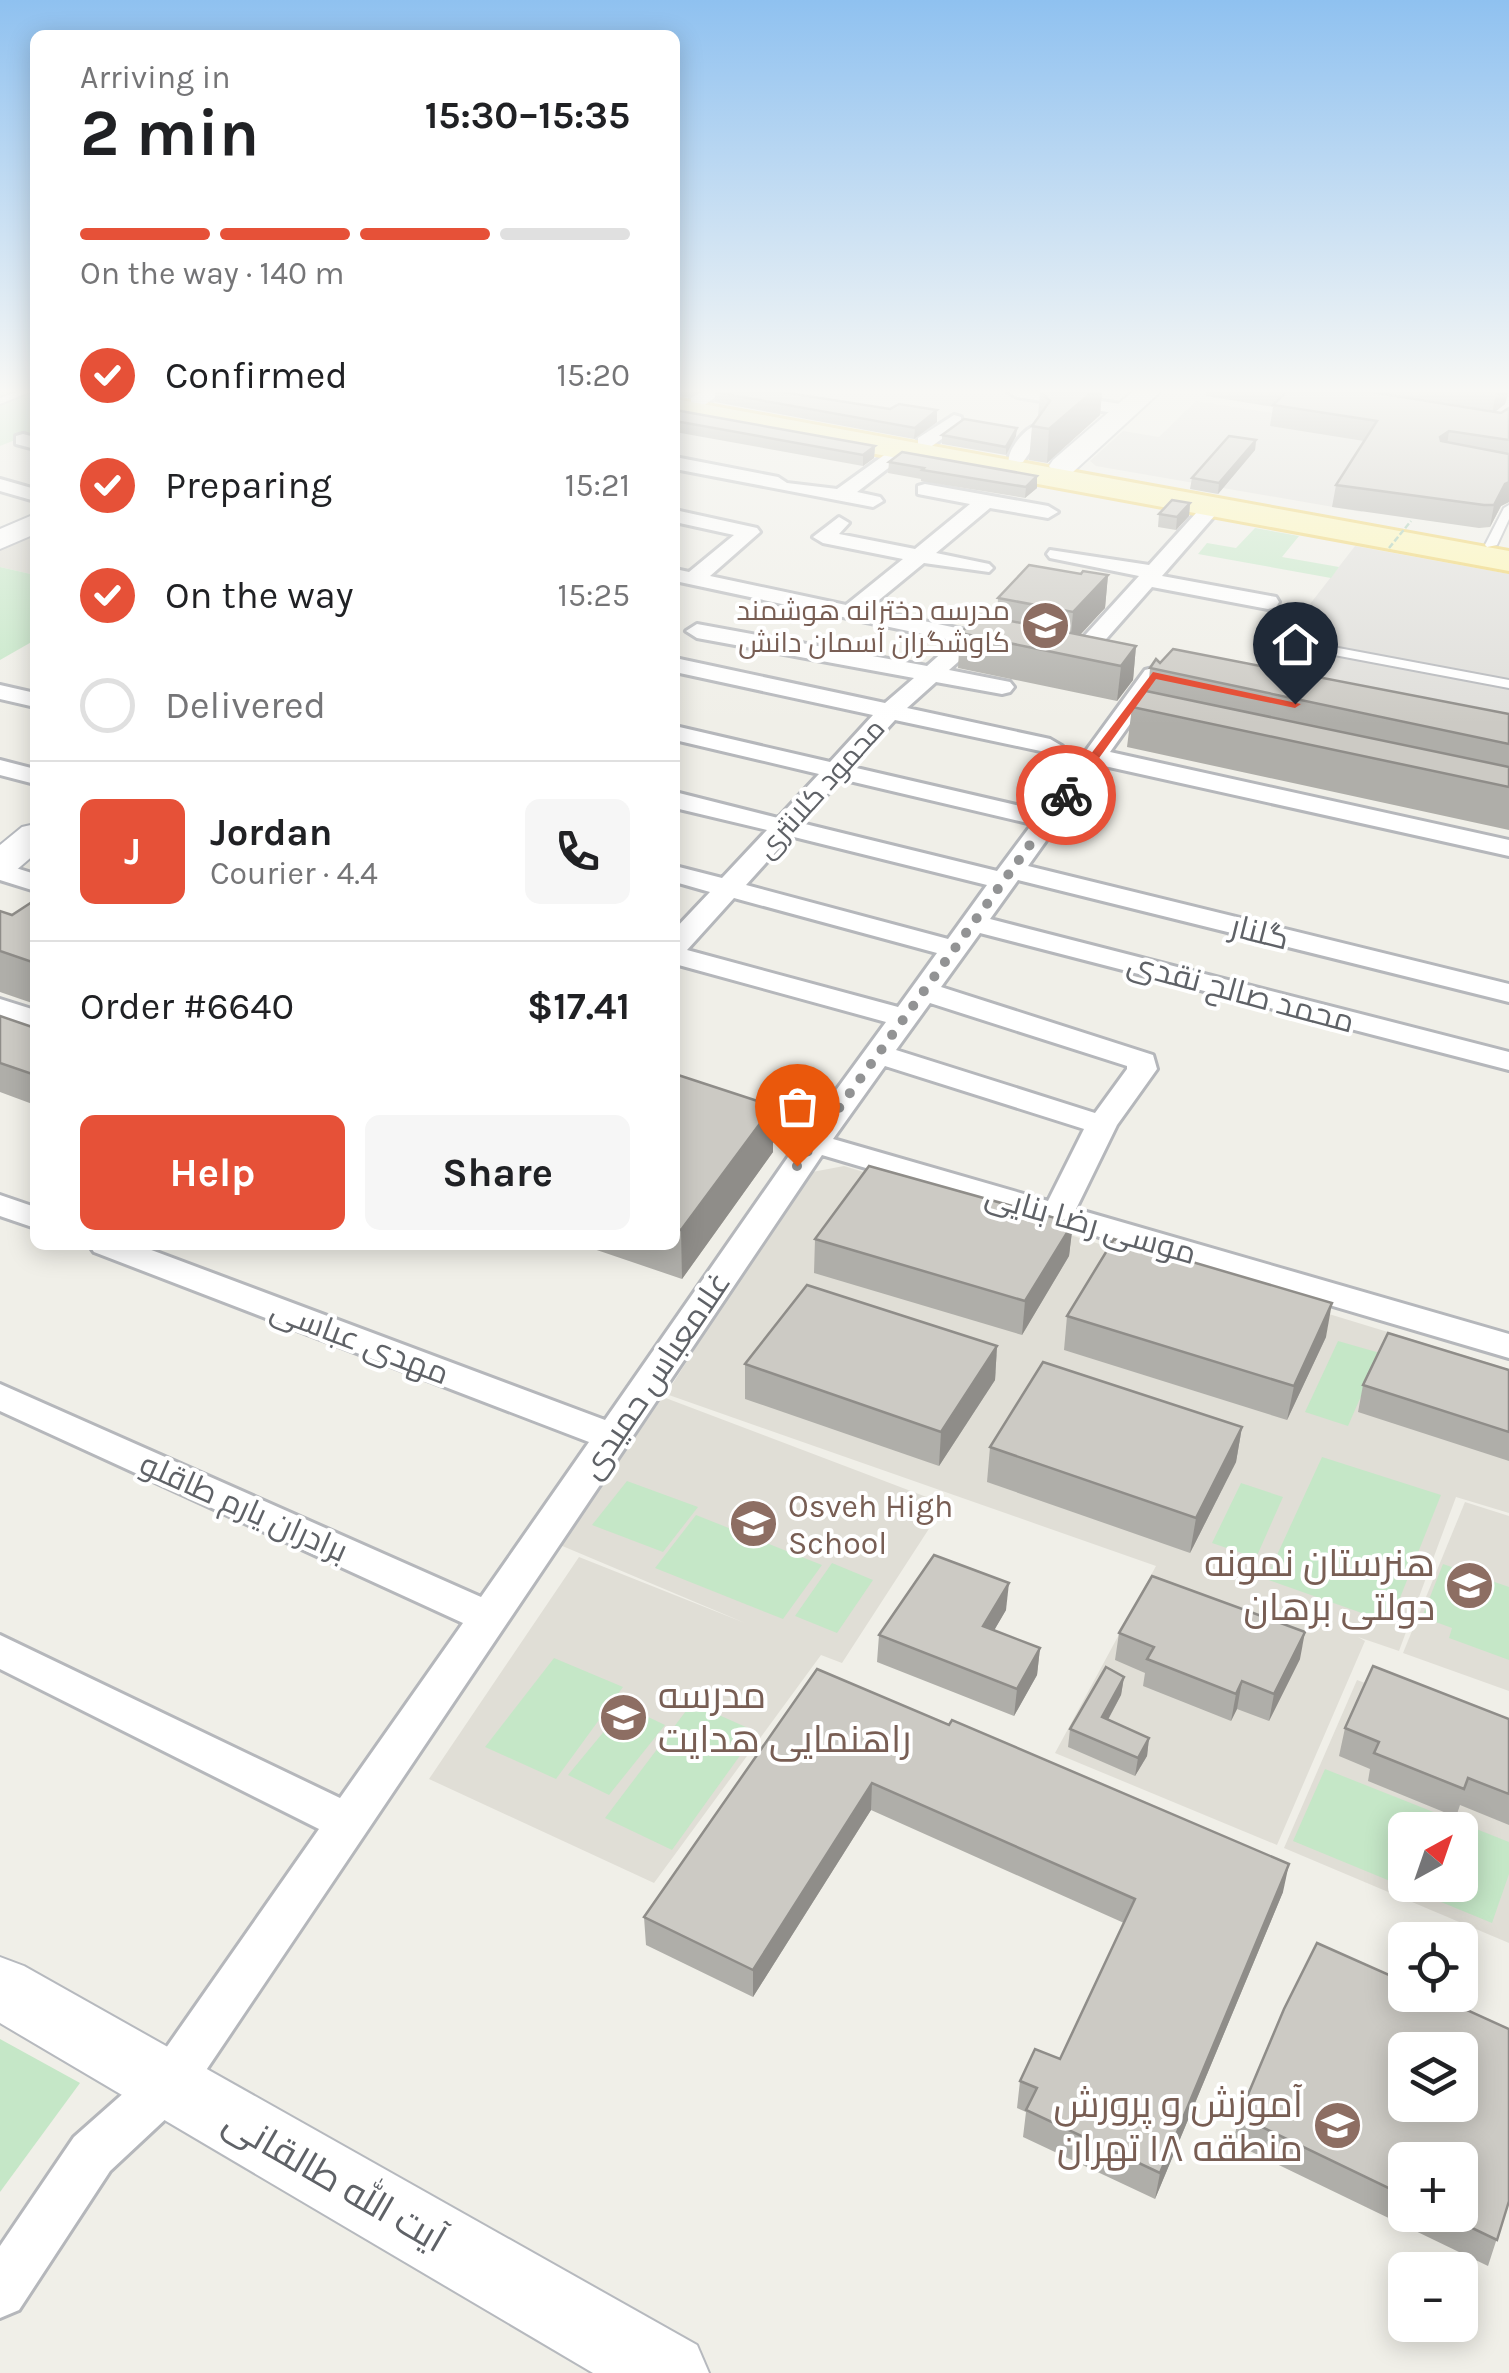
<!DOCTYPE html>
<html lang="en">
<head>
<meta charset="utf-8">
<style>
  :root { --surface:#fff; --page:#f6f6f6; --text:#202124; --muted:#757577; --line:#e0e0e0; --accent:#e65138 }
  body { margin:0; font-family:Karla,Cairo,sans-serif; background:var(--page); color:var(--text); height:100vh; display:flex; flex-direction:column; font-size:38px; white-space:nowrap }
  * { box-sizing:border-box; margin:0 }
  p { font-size:32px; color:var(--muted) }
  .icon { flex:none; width:55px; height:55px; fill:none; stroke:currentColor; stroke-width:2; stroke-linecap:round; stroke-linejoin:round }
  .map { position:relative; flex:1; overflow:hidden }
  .side { position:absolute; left:30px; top:30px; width:650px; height:1220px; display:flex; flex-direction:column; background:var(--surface); border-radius:15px; box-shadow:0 5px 25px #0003 }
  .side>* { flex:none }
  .needle { width:65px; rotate:40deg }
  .fabs { position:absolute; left:1388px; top:1812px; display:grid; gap:20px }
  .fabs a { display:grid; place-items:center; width:90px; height:90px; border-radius:15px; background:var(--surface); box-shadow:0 5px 25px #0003; font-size:50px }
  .pin { position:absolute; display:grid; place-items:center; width:85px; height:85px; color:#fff; margin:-102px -42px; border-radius:50% 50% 50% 0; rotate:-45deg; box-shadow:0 0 10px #0007 }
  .pin .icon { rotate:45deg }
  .courier { position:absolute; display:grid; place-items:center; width:100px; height:100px; margin:-50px; border:8px solid #e65138; border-radius:50%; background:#fff; color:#222; box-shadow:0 2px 12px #0007 }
  .overview em { font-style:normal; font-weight:700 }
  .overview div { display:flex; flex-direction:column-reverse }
  .overview { display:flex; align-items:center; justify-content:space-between; height:170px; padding:0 50px }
  h1 { font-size:65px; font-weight:700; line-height:75px }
  .bar { display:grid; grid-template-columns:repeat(4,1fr); gap:15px 10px; align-content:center; height:120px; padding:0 50px }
  .bar i { height:12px; border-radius:8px; background:var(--line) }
  .bar .selected { background:var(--accent) }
  .bar p { grid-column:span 4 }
  .line { display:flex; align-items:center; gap:25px; padding:0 50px; border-top:2px solid var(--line) }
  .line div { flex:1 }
  .round { display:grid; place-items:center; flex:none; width:105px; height:105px; border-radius:15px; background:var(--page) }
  ol { padding:0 50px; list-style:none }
  li { display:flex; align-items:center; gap:30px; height:110px }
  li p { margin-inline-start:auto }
  li .icon { padding:10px; border-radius:50%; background:var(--accent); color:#fff; stroke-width:4 }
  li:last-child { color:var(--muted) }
  li i { width:55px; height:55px; border:5px solid var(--line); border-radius:50% }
  .button { display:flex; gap:20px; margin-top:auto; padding:20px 50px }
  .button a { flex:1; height:115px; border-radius:15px; background:var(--accent); color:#fff; font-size:40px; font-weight:700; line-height:115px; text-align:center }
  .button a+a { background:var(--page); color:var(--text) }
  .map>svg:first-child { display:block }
</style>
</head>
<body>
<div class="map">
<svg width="1509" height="2373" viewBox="0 0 1509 2373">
  <rect width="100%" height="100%" fill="#f0efe8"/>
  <g fill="#dfdeda">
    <path d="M1196,401L1410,435L1362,512L1096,466L1090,461L1123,431L1159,437Z"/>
    <path d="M1355,546L1509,574V731L1245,688Z"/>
  </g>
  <g fill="#e0ded6" fill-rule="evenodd">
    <path d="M35,532V575L0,567V550Z"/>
    <path d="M844,1166L1509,1369V1513L1456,1497L1399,1651L1358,1637L1365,1641L1277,1845L1055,1753L1156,1566L666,1394L807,1173Z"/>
    <path d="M663,1397L945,1504L842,1663L821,1655L654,1883L429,1779L579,1557L745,1623L560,1545Z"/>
    <path d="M1465,1502L1509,1516V1691L1403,1653Z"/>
    <path d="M1357,1680L1509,1736V1943L1284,1848ZM1405,1830H1460V1885H1405Z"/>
  </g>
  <g fill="#c5e7c7" fill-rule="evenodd">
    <path d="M0,392H35V432L0,446Z"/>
    <path d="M1255,528L1299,536L1282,557L1339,567L1331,578L1198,554L1207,543L1236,548Z"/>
    <path d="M0,567L35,575V640L0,660Z"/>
    <path d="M1338,1341L1380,1353L1348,1426L1305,1412Z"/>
    <path d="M1322,1457L1441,1495L1390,1623L1266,1579Z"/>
    <path d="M627,1481L698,1507L663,1552L592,1525Z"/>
    <path d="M1241,1483L1283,1497L1256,1558L1212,1543Z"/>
    <path d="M696,1515L822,1565L783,1619L655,1568Z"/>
    <path d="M832,1563L873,1580L837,1633L795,1616Z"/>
    <path d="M1443,1564L1509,1587V1660L1449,1638L1452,1628L1422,1617Z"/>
    <path d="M554,1658L623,1687L556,1779L485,1747Z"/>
    <path d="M692,1703L757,1732L672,1850L605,1818Z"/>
    <path d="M625,1706L665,1725L609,1795L568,1775Z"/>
    <path d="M1325,1769L1509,1842V1874L1492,1923L1293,1841ZM1405,1830H1460V1885H1405Z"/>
    <path d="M0,2039L80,2083L0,2192Z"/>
  </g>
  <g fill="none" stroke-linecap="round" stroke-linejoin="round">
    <defs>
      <g id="lane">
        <path d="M17,392H30L0,404V398Z"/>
        <path d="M1509,505V519L1497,545L1487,547L1485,545L1504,508Z"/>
        <path d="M1317,644L1509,680V688L1313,651V645Z"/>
      </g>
      <g id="street">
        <path d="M702,392H723L703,406H691V398Z"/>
        <path d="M1008,392H1047L1126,405L1135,410L1126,415L1017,397Z"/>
        <path d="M954,415L961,417V425L932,446H918V438Z"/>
        <path d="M1035,426L1044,432L1023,462H1009C1006,452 1024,429 1035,426Z"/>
        <path d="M23,434L35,437V449L16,444V436Z"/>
        <path d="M901,443L908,445V453L857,492L880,497L883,501L873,507L675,469V457L778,477L787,483L837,489Z"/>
        <path d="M0,479L35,489V501L0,491Z"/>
        <path d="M925,484L1048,506L1058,512L1048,518L990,508L936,553L989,564L993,568L989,572L924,563L868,609L1003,638L1014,645L1003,652L976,646L949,670L1010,682L1014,687L1010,692L1002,694L936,682L907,708L1050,739L1062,746L1050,753L895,720L852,767L1042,811L1145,670L1153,668L1165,675L1110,752L1509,840V856L1100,765L1028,866L1509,984V1002L1018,880L990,919L1509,1052V1070L980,933L941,987L1153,1055L1157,1069L1117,1125L1076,1209L1509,1334V1358L822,1155L186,2100L110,2171L19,2310L0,2318V2246L74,2137L152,2068L319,1829L0,1669V1635L340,1798L463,1623L0,1411V1384L481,1597L589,1442L94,1252L89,1245H138L605,1420L795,1147L675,1106V1087L807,1130L886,1022L675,964V929L710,892L675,882V866L722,878L767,830L675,808V792L778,818L819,774L675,740V726L830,762L873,715L675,672V658L885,703L914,678L697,638L686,631L697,624L927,666L955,641L675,581V569L689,572L734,535L675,522V510L757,528L760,532L710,576L846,605L903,559L823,543L813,537L839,517L849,523L839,534L915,549L970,504L918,494V486ZM841,779L1032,824L997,871L801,823ZM790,836L987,885L948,939L746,885ZM734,898L937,953L898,1007L687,950ZM930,1003L1127,1066V1069L1095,1113L896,1050ZM885,1066L1084,1129L1048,1201L833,1139Z"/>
        <path d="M1213,500L1223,506L1162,576L1276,597L1279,602L1276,607L1268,609L1152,587L1084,664H1068L1065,659L1068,654L1139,576L1050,558L1047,554L1050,550L1149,565L1206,502Z"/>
        <path d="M0,685L35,693V707L0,699Z"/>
        <path d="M0,760L35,769V784L0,775Z"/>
        <path d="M0,863L35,874V891L0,880Z"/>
        <path d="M0,999L35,1010V1028L0,1017Z"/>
        <path d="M0,1195L35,1207V1228L0,1216Z"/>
      </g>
      <g id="secondary">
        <path d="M1132,392H1160L1073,472H1053L1049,466L1053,460Z"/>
        <path d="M35,514V534L0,549V529Z"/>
        <path d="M35,824V854L14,872L0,876V845L22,827Z"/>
        <path d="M0,1957L24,1966L697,2345L709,2373H593L0,2023Z"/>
      </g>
      <path id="primary" d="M675,399L1509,551V571L675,417Z"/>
    </defs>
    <use href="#lane" stroke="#b5b7bb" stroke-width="4"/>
    <use href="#street" stroke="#b5b7bb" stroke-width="6"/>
    <use href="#secondary" stroke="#b6b9be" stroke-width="4"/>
    <use href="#primary" stroke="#efd162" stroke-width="6"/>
    <use href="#lane" fill="#fff" fill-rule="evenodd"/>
    <use href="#street" fill="#fff" fill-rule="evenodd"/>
    <use href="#secondary" fill="#fff" fill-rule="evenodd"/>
    <use href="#primary" fill="#fdf6af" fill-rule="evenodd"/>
    <path stroke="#9ec8ad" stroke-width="2.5" stroke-dasharray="6 2.5" stroke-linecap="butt" d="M1389,548L1411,521"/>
  </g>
  <g fill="#afaea9" fill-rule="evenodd">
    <path d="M675,392H697L688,397L675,396Z"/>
    <path d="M715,392L890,409L937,410V422L914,439L715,402Z"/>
    <path d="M1040,392H1102L1100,415L1047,463L1029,460L1032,426L1038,416Z"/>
    <path d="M1206,392H1508L1505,404L1495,412L1501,413L1509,408V502L1501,506L1490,527L1479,528L1332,507L1336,485L1364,441L1270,426L1273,407L1206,396Z"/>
    <path d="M675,410L875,446L874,458L863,466L675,432Z"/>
    <path d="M942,435L1016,436L1006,455L942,444Z"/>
    <path d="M1256,440L1255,450L1218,494L1190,489L1192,478Z"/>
    <path d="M889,462L1037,476V488L1025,498L921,481V479L888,473Z"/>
    <path d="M1190,503L1189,516L1176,530L1158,527L1159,514Z"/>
    <path d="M1081,574L1108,575L1105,608L1080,634L1136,646L1133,680L1117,701L958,668L960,633L997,618L998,598Z"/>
    <path d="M1160,663L1509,714V830L1127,747L1132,707L1148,691L1150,668Z"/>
    <path d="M35,900V1004L0,992V911L12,915Z"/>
    <path d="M0,1016L35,1028V1105L0,1092Z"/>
    <path d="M675,1074L773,1152L682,1279L582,1245H675Z"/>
    <path d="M1073,1223L1069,1256L1022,1335L814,1273L815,1239Z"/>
    <path d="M1067,1316L1326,1337L1287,1420L1064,1350Z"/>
    <path d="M997,1346L995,1380L939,1466L745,1399V1364Z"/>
    <path d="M1509,1370V1461L1358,1412L1363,1385Z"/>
    <path d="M1242,1427L1236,1462L1190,1553L987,1482L990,1447Z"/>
    <path d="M1006,1610L994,1630L1040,1648L1037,1675L1014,1716L877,1662L879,1635Z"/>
    <path d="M1119,1633L1300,1659L1269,1721L1237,1709L1231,1721L1143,1686L1145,1673L1115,1660Z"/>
    <path d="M817,1669L1283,1892L1155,2199L1023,2137L1026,2112L1017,2108L1020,2081L1060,2059L1124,1923L871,1810L753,1997L646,1945L644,1917Z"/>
    <path d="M1124,1677L1121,1695L1108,1720L1149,1738L1147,1756L1135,1776L1068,1747L1070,1729Z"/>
    <path d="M1509,1719V1825L1460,1805L1456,1817L1368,1781L1370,1769L1339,1756L1345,1728Z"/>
    <path d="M1317,1943L1405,1982V1995H1434L1509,2029V2201L1488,2266L1233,2143L1239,2116L1284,2009ZM1405,2050H1460V2105H1405ZM1405,2160H1460V2215H1405Z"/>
  </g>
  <g fill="#8f8d89">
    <path d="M1092,392H1102L1100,415L1047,463L1049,429Z"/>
    <path d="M1499,392H1508L1505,404L1492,414L1496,393Z"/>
    <path d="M937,410V422L914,439L915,428Z"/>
    <path d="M1017,428L1016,436L1006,455V447Z"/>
    <path d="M1449,431L1446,452L1440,437Z"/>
    <path d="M1256,440L1255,450L1218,494L1219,483Z"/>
    <path d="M875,446L874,458L863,466V455Z"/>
    <path d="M1037,476V488L1025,498L1026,487Z"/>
    <path d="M1509,482V502L1501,506L1490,527L1494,505L1505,484Z"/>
    <path d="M1190,503L1189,516L1176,530L1177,517Z"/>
    <path d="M1108,575L1105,608L1070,646L1073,612Z"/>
    <path d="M1136,646L1133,680L1117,701L1121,666Z"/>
    <path d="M773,1106V1152L682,1279L681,1230Z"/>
    <path d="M1073,1223L1069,1256L1022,1335L1025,1301Z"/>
    <path d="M1332,1303L1326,1337L1287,1420L1294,1386Z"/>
    <path d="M997,1346L995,1380L939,1466L941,1432Z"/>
    <path d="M1242,1427L1236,1462L1190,1553L1196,1518Z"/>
    <path d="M1009,1583L1006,1610L981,1653L983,1626Z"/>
    <path d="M1305,1632L1300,1659L1269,1721L1274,1694Z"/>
    <path d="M1040,1648L1037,1675L1014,1716L1017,1689Z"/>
    <path d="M1124,1677L1121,1695L1099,1736L1102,1717Z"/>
    <path d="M1242,1681L1237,1709L1231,1721L1236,1694Z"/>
    <path d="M1149,1738L1147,1756L1135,1776L1138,1758Z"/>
    <path d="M872,1783L871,1810L753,1997V1970Z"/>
    <path d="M1289,1864L1283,1892L1155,2199L1160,2173Z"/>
  </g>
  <g fill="#cccac4" stroke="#8f8d89" stroke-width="2.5" fill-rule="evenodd">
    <path d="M715,392H782L890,409L899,404L937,410L915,428Z"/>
    <path d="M1041,392H1092L1049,429L1032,426L1050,401Z"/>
    <path d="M1286,392H1371L1501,413L1509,408V440L1449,431L1440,437L1441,441L1509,454V482L1505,484L1494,505H1484L1336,485L1377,421L1273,405Z"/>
    <path d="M675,410L875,446L863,455L675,421Z"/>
    <path d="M964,419L1017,428L1006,447L942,435Z"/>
    <path d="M1229,436L1256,440L1219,483L1192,478Z"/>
    <path d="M902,452L1037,476L1026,487L922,470L924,468L889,462Z"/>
    <path d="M1172,500L1190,503L1177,517L1159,514Z"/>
    <path d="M1029,565L1081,574L1083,571L1108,575L1073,612L998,598Z"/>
    <path d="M981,615L1136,646L1121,666L960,633Z"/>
    <path d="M1173,649L1509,714V744L1150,668L1156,659L1160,663Z"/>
    <path d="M1146,691L1509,767V787L1132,707Z"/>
    <path d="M35,900V963L0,951V911L12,915Z"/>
    <path d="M0,1016L35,1028V1075L0,1063Z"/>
    <path d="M675,1074L773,1106L681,1230L675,1228Z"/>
    <path d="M869,1166L1073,1223L1025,1301L815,1239Z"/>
    <path d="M1114,1239L1332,1303L1294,1386L1067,1316Z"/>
    <path d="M807,1285L997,1346L941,1432L745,1364Z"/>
    <path d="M1388,1333L1509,1370V1432L1363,1385Z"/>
    <path d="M1043,1362L1242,1427L1196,1518L990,1447Z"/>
    <path d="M934,1555L1009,1583L983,1626L1040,1648L1017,1689L879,1635Z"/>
    <path d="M1152,1576L1305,1632L1274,1694L1242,1681L1236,1694L1147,1659L1154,1647L1119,1633Z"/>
    <path d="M1373,1666L1509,1719V1794L1468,1778L1464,1789L1374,1753L1379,1742L1345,1728Z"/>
    <path d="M1106,1667L1124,1677L1102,1717L1149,1738L1138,1758L1070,1729Z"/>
    <path d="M817,1669L949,1725L952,1720L1289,1864L1160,2173L1026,2110L1037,2088L1020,2081L1035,2049L1060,2059L1135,1899L872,1783L753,1970L644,1917Z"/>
    <path d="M1317,1943L1405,1982V1995H1434L1509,2029V2201L1497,2240L1445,2215H1460V2160H1405V2196L1239,2116L1284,2009ZM1405,2050H1460V2105H1405Z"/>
  </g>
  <linearGradient id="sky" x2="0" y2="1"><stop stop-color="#8fc1f0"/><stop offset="0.54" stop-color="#f8f8f5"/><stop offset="1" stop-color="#f8f8f5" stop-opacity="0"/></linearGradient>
  <rect width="1509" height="724" fill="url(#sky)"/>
  <path fill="#e65138" d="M1153,672L1301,704L1295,708L1156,679L1071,797H1062V792Z"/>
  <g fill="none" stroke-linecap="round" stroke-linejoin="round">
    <path stroke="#929394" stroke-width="10" stroke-dasharray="0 18" d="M797,1166L1066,795"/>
  </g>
  <defs>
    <symbol id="school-disc" viewBox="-11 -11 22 22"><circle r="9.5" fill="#8d6e63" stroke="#fff"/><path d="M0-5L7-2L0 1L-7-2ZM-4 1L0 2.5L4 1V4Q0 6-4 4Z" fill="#fff"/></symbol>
  </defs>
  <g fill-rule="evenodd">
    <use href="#school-disc" x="1018" y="598" width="55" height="55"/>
    <use href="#school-disc" x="726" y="1496" width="55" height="55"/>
    <use href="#school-disc" x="1442" y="1558" width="55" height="55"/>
    <use href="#school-disc" x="596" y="1690" width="55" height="55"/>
    <use href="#school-disc" x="1310" y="2098" width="55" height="55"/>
  </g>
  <g text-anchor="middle" stroke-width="8" stroke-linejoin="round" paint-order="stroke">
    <g font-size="28" fill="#785e54" stroke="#fff" text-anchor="end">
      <text x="1010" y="620">مدرسه دخترانه هوشمند<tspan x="1010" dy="32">کاوشگران آسمان دانش</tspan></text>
    </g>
    <g font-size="28" fill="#5f6267" stroke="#fff">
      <text transform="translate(820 788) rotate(-48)" y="10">محمود کلانتری</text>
    </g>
    <g font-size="32" fill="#5f6267" stroke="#fff">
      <text transform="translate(1260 932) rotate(14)" y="11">گلنار</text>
      <text transform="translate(1241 992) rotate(15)" y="11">محمد صالح نقدی</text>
      <text transform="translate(1091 1224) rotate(16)" y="11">موسی رضا بنایی</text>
      <text transform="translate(360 1341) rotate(21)" y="11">مهدی عباسی</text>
      <text transform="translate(655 1375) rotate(-56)" y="11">غلامعباس حمیدی</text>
      <text transform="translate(244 1507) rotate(24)" y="11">برادران یارم طاقلو</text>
    </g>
    <g font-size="32" fill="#785e54" stroke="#fff" text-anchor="start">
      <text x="788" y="1517">Osveh High<tspan x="788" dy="37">School</tspan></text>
    </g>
    <g font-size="38" fill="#785e54" stroke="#fff" text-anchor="end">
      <text x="1435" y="1576">هنرستان نمونه<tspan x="1435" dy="44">دولتی برهان</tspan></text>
      <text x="658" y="1708" text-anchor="start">مدرسه<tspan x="658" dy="44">راهنمایی هدایت</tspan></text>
      <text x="1303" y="2117">آموزش و پرورش<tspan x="1303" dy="44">منطقه ۱۸ تهران</tspan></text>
    </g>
    <g font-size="38" fill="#5f6267" stroke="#fff">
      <text transform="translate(335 2180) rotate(30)" y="13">آیت الله طالقانی</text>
    </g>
  </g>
</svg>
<div class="fabs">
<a><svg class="needle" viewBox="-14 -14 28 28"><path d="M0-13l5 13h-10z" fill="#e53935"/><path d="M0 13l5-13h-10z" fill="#757577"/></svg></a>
<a><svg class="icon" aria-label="locate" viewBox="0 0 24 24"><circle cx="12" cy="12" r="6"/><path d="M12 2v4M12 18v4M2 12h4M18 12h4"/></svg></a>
<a><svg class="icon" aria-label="layers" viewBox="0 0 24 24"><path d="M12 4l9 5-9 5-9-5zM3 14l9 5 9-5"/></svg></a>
<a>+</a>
<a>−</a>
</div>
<div class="pin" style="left:797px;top:1166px;background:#ea580c"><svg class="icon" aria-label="bag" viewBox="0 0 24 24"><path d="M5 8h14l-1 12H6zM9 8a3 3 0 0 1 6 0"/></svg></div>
<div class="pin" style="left:1295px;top:704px;background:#1f2937"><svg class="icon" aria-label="home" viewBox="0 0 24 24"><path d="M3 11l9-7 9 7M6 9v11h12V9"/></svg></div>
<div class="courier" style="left:1066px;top:795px"><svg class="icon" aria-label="bike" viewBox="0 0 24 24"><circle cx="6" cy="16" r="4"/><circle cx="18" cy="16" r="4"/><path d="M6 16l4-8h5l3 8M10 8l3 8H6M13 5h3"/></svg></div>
<section class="side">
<div class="overview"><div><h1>2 min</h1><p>Arriving in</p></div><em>15:30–15:35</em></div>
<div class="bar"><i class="selected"></i><i class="selected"></i><i class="selected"></i><i></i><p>On the way · 140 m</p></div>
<ol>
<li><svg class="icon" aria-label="check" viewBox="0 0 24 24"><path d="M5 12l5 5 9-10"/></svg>Confirmed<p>15:20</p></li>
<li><svg class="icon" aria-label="check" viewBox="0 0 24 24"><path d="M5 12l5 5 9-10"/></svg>Preparing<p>15:21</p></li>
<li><svg class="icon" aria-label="check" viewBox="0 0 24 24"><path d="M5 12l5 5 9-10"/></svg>On the way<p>15:25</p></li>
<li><i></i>Delivered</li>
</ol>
<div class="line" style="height:180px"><b class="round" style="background:var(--accent);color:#fff">J</b><div><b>Jordan</b><p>Courier · 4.4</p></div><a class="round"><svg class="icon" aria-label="phone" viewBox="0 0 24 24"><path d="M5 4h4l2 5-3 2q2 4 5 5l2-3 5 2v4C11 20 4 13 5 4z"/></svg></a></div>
<div class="line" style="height:130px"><div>Order #6640</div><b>$17.41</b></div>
<div class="button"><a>Help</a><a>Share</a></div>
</section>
</div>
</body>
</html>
